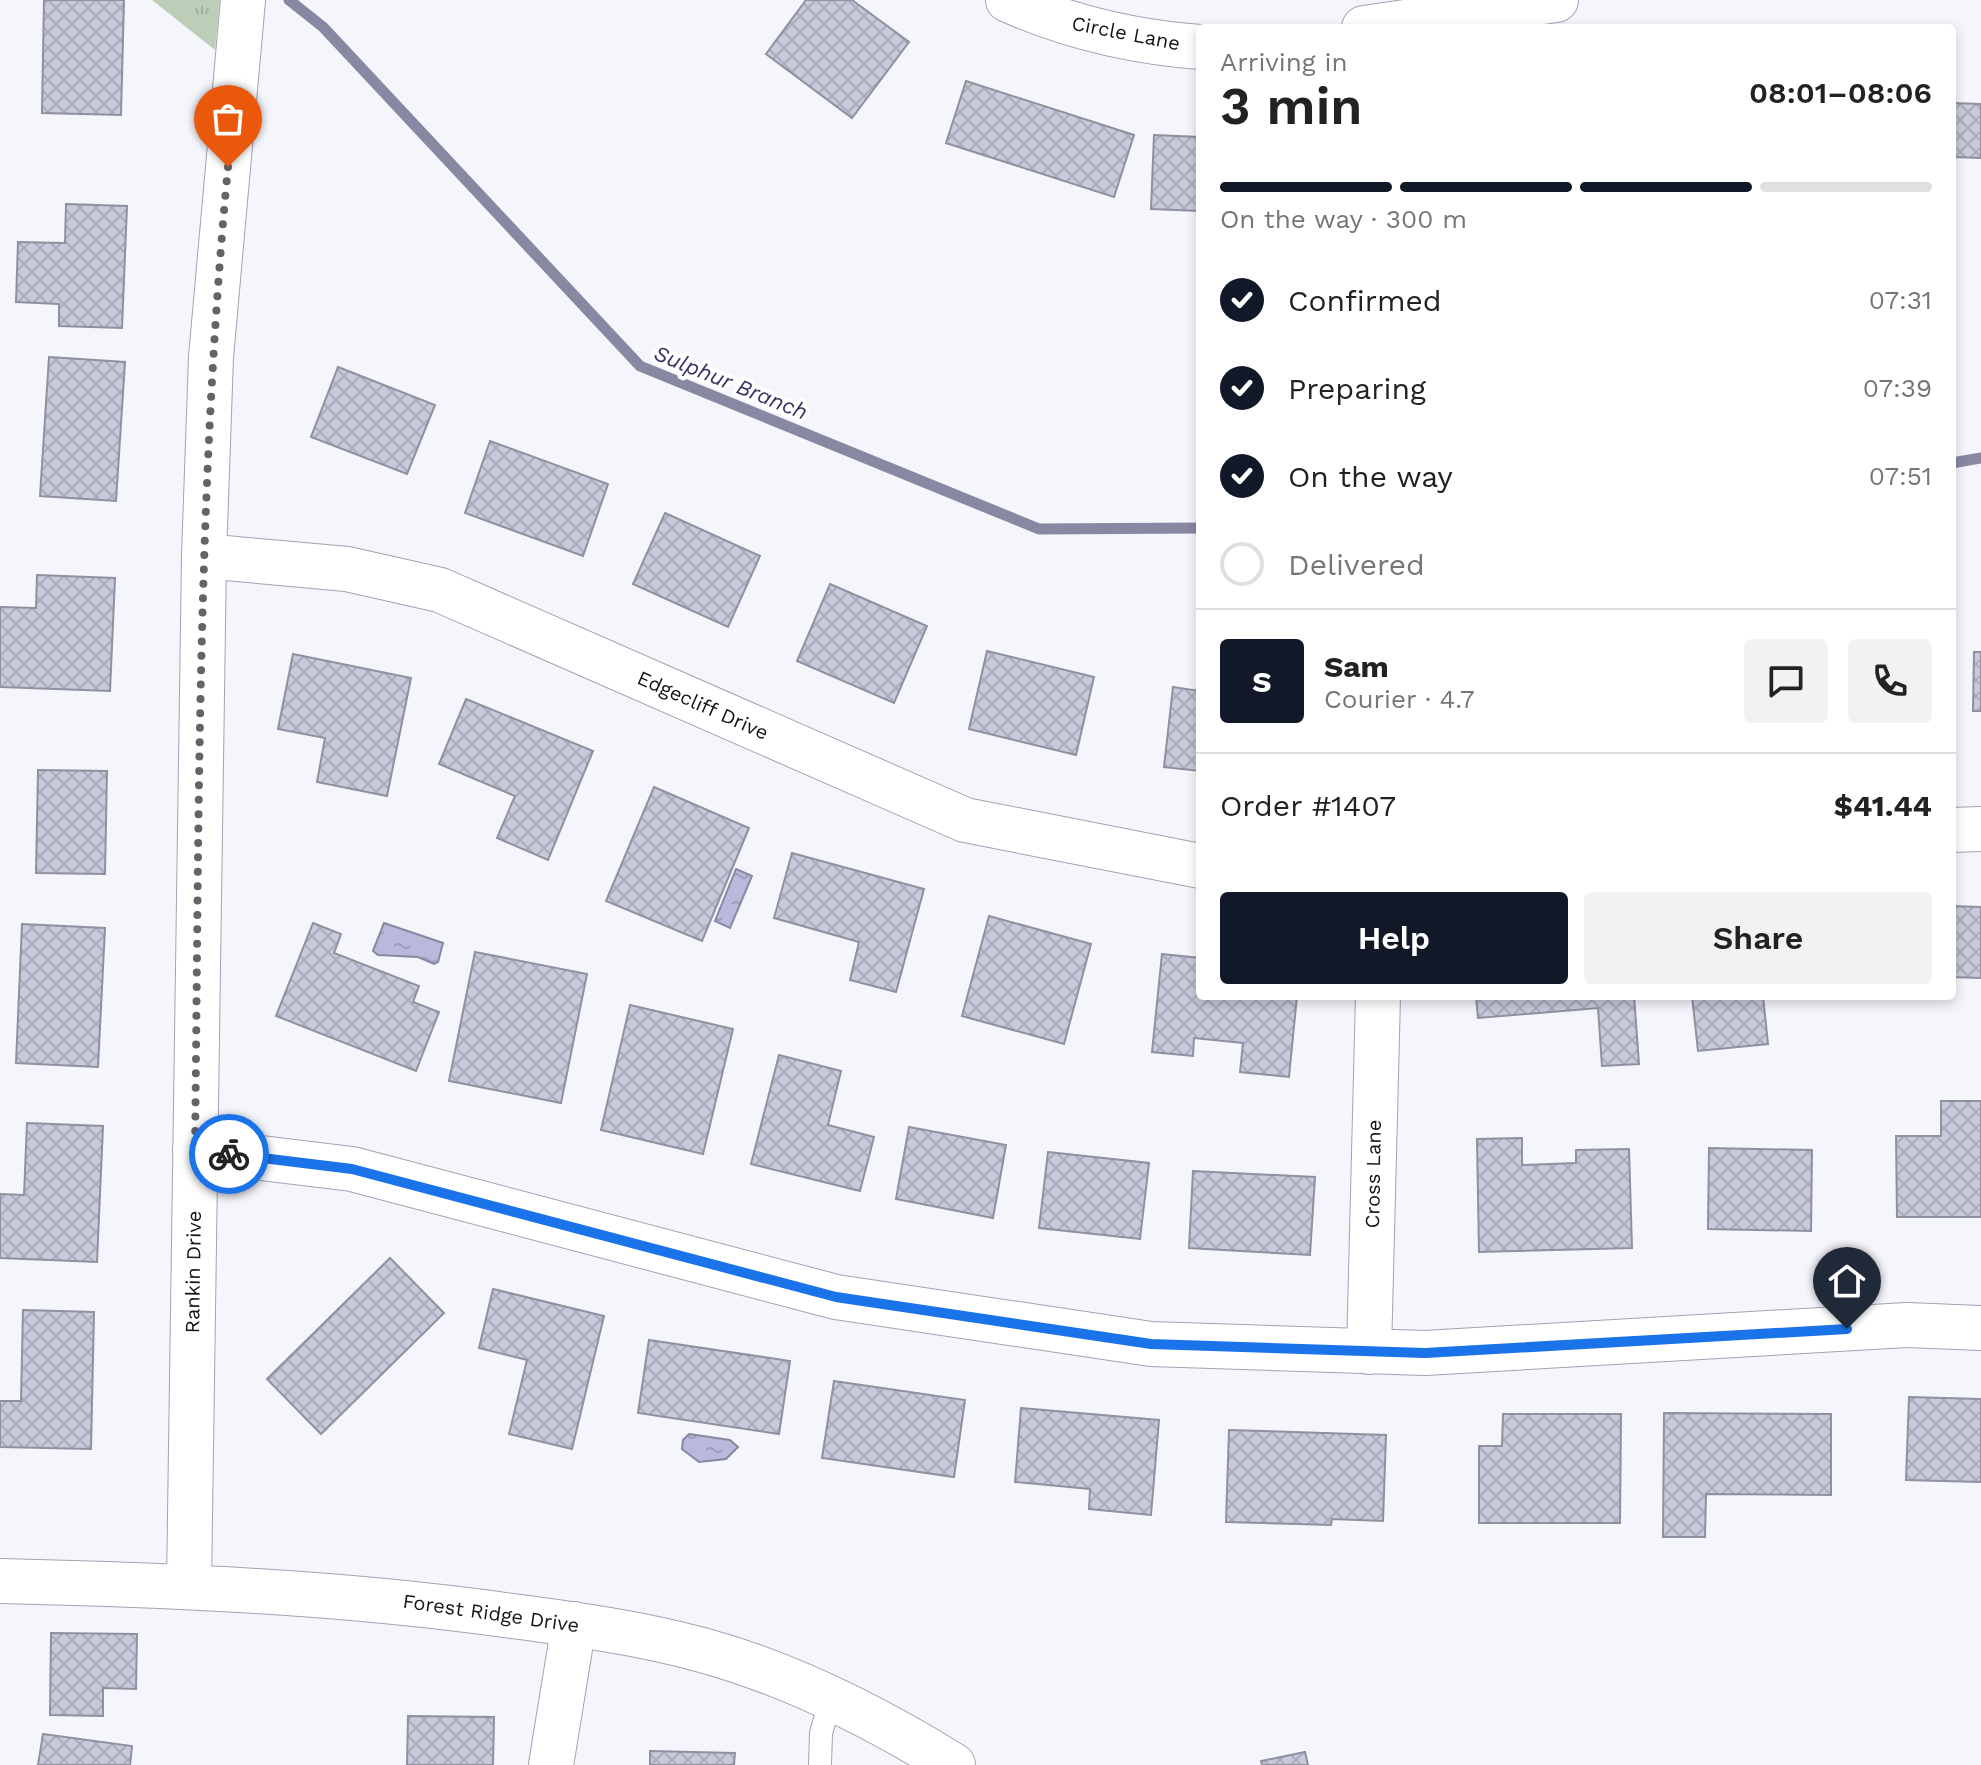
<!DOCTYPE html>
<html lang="en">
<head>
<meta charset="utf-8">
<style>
  :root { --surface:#fff; --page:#f2f2f2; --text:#222; --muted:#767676; --line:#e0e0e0; --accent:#111827 }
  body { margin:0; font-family:"Work Sans",sans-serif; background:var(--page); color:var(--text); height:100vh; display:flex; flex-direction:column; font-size:30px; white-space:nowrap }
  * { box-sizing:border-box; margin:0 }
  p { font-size:26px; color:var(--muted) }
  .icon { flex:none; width:44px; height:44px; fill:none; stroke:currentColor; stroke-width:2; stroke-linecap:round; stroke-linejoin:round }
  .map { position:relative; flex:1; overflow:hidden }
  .panel { position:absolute; left:1196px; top:24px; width:760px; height:976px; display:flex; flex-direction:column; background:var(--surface); border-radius:8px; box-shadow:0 4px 12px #0003 }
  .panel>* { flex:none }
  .pin { position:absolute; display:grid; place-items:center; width:68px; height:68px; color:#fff; margin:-82px -34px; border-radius:50% 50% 50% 0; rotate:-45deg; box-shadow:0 0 8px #0007 }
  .pin .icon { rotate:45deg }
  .courier { position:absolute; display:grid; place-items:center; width:80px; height:80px; margin:-40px; border:6px solid #1a73e8; border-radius:50%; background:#fff; color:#222; box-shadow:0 2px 10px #0007 }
  .summary em { font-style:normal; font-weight:600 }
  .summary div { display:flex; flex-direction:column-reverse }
  .summary { display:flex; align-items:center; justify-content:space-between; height:136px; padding:0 24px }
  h1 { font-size:52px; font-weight:600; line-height:60px }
  .bar { display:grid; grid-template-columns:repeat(4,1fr); gap:12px 8px; align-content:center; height:96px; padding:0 24px }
  .bar i { height:10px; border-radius:6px; background:var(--line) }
  .bar .active { background:var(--accent) }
  .bar p { grid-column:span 4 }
  .line { display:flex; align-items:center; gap:20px; padding:0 24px; border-top:2px solid var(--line) }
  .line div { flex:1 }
  .round { display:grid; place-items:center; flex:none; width:84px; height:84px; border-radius:8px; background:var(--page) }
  ol { padding:0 24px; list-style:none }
  li { display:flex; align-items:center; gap:24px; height:88px }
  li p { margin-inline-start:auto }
  li .icon { padding:8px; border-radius:50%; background:var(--accent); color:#fff; stroke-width:4 }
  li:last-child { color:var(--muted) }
  li i { width:44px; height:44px; border:4px solid var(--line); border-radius:50% }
  .cta { display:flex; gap:16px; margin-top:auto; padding:16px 24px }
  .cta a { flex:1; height:92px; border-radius:8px; background:var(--accent); color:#fff; font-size:32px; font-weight:600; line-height:92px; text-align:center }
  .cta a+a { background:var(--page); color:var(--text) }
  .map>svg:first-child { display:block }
</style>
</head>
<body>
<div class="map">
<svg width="1981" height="1765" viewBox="0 0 1981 1765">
  <defs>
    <pattern id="park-tufts" width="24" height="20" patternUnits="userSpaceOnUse" patternTransform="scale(2)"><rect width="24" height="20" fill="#bcceb8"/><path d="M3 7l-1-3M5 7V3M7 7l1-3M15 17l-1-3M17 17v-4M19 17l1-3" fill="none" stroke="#a1b09e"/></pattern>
    <pattern id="water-ripples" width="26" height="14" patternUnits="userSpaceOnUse" patternTransform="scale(2)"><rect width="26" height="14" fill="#b9b9dc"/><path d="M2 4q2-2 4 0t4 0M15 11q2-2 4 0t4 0" fill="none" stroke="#9e9ebc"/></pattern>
    <pattern id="building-cross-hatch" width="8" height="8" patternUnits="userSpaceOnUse" patternTransform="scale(2)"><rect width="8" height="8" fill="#c8c9da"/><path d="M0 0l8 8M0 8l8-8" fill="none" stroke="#abacba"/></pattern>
  </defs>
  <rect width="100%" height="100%" fill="#f5f5fc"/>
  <path fill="url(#park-tufts)" d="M152,0H220L215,50Z"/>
  <g fill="url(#water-ripples)" stroke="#8888a2" stroke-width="2">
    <path d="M736,869L752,876L730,928L715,921Z"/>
    <path d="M384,923L443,943L438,962L434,964L418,957L378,955L373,951Z"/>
    <path d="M689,1434L730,1440L738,1447L726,1459L699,1462L682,1449L683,1440Z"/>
  </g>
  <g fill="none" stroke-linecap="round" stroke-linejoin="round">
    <g stroke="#8888a2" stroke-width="11">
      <path d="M289,0L323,27L640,366L1039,529L1200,528"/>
      <path d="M1952,463L1981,458"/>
    </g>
  </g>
  <g fill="url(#building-cross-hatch)" stroke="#8f90a0" stroke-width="2">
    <path d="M44,0H124L121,115L42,113Z"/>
    <path d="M806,0H852L909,42L852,118L766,54Z"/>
    <path d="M966,81L1134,135L1114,197L946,143Z"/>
    <path d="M1952,103L1981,104V158L1952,157Z"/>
    <path d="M1154,135L1200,137V211L1151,209Z"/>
    <path d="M66,204L127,206L122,328L59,326V304L16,302L18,242L65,243Z"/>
    <path d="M49,357L125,362L116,501L40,496Z"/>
    <path d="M338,367L435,405L407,474L311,437Z"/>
    <path d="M490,441L608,484L583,556L465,513Z"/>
    <path d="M665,513L760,556L728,627L633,584Z"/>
    <path d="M37,575L115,578L110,691L0,687V607L36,608Z"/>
    <path d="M830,584L927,626L894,703L797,661Z"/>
    <path d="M987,651L1094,677L1076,755L969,729Z"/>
    <path d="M1974,652H1981V711H1973Z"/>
    <path d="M293,654L411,678L387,796L317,782L325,738L278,729Z"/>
    <path d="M1173,687L1200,691V771L1164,767Z"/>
    <path d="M466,699L593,751L548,860L497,838L515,796L439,764Z"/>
    <path d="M38,770L107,771L105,874L36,873Z"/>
    <path d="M654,787L749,828L702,941L606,901Z"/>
    <path d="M792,853L924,889L896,992L850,980L859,942L774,918Z"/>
    <path d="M1952,906L1981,907V978L1952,977Z"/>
    <path d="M989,916L1091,944L1064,1044L962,1016Z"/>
    <path d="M313,923L341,934L334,953L419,986L413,1002L439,1012L416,1071L276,1016Z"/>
    <path d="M22,924L105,928L98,1067L16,1063Z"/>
    <path d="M475,952L587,974L561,1103L449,1081Z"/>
    <path d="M1162,954L1200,958V996H1297L1289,1077L1240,1072L1243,1043L1194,1038L1193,1056L1152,1052Z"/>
    <path d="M1476,996H1634L1639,1064L1602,1066L1598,1008L1478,1018Z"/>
    <path d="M1692,996H1763L1768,1044L1698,1051Z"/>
    <path d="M630,1005L733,1029L703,1154L601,1130Z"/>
    <path d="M779,1055L841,1071L828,1125L874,1137L860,1191L751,1164Z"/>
    <path d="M1941,1101H1981V1217H1897L1896,1136H1941Z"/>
    <path d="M27,1123L103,1126L97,1262L0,1258V1194L24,1195Z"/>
    <path d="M909,1127L1006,1145L993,1218L896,1199Z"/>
    <path d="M1522,1138V1165L1576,1163V1150L1629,1149L1632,1248L1479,1252L1477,1139Z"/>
    <path d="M1709,1148L1812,1150L1811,1231L1708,1229Z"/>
    <path d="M1048,1152L1149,1163L1140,1239L1039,1228Z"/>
    <path d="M1193,1171L1315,1177L1310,1255L1189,1248Z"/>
    <path d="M390,1258L444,1313L321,1434L267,1379Z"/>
    <path d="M493,1289L604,1316L572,1449L509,1434L527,1360L479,1348Z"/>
    <path d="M23,1310L94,1312L91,1449L0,1447V1401H21Z"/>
    <path d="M649,1340L790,1361L779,1434L638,1413Z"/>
    <path d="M834,1381L965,1400L954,1477L822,1458Z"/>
    <path d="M1909,1397L1981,1399V1482L1906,1480Z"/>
    <path d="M1021,1408L1159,1420L1151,1515L1089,1509L1090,1489L1015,1482Z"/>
    <path d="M1664,1413L1831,1414V1495L1706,1494L1705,1537H1663Z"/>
    <path d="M1503,1414H1621L1620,1523H1479V1446H1502Z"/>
    <path d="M1229,1430L1386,1435L1383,1521L1332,1519L1331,1525L1226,1522Z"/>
    <path d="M51,1633L137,1634L136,1689L103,1688V1716L50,1715Z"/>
    <path d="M408,1716L494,1717L493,1765H407Z"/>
    <path d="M43,1734L132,1746L130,1765H38Z"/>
    <path d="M650,1751L735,1753L734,1765H650Z"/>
    <path d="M1305,1752L1308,1765H1262L1261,1761Z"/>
  </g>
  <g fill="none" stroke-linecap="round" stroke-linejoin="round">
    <defs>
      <path id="lane" d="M820,1765L821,1733L831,1699"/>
      <g id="street">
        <path d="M1008,0C1069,27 1133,42 1200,47"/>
        <path d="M1364,28L1556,0"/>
        <path d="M204,556L347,569L440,590L965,820L1200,866"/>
        <path d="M1952,830L1981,829"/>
        <path d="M195,1150L352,1169L836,1297L1151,1344L1425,1353L1907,1325L1981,1328"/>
        <path d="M1369,1352L1378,996"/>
        <path d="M189,1586L204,556L211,357L243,0"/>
        <path d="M551,1765L574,1624"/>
      </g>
      <path id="secondary" d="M0,1581C172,1585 342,1592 512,1616C575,1624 640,1633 702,1650C791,1674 875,1717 953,1765"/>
    </defs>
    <use href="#lane" stroke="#a2a3b3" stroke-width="24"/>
    <use href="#street" stroke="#a2a3b3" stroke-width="46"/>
    <use href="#secondary" stroke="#a2a3b3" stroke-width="46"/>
    <use href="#lane" stroke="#fff" stroke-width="22"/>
    <use href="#street" stroke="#fff" stroke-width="44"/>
    <use href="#secondary" stroke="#fff" stroke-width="44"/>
  </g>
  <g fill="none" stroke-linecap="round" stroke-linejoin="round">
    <path stroke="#636369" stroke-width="8" stroke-dasharray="0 14.4" d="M228,167C197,493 199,822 195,1150L229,1154"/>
    <path stroke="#1a73e8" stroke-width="10" d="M229,1154L352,1169L836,1297L1151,1344L1425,1353L1847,1329"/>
  </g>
  <g text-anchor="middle" stroke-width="8" stroke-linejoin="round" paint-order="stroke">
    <g font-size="20" fill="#14141a" stroke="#fff">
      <text transform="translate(1126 33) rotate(11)" y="7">Circle Lane</text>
      <text transform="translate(703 705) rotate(24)" y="7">Edgecliff Drive</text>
      <text transform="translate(1373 1174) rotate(-89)" y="7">Cross Lane</text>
      <text transform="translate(193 1272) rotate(-89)" y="7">Rankin Drive</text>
      <text transform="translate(491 1613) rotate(8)" y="7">Forest Ridge Drive</text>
    </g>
    <g font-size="22" font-style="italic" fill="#373462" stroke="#fff">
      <text transform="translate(731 382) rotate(22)" y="8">Sulphur Branch</text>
    </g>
  </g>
</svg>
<div class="pin" style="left:228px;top:167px;background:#ea580c"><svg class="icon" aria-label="bag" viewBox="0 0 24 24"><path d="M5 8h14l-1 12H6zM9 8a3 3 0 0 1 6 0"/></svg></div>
<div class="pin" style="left:1847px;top:1329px;background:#1f2937"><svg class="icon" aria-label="home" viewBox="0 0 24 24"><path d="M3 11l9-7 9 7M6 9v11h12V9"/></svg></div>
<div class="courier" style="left:229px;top:1154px"><svg class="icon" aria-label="bike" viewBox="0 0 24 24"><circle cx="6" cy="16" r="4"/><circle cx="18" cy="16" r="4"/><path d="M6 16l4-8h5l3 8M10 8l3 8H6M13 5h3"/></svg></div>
<section class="panel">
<div class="summary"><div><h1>3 min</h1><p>Arriving in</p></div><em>08:01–08:06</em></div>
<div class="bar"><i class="active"></i><i class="active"></i><i class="active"></i><i></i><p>On the way · 300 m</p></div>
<ol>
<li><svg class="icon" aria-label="check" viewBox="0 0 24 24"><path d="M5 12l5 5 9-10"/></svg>Confirmed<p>07:31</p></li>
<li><svg class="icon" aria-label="check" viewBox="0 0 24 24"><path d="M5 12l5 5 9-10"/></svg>Preparing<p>07:39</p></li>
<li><svg class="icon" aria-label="check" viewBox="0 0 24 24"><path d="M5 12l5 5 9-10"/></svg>On the way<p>07:51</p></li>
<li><i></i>Delivered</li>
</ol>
<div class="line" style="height:144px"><b class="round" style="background:var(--accent);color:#fff">S</b><div><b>Sam</b><p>Courier · 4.7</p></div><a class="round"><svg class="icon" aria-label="chat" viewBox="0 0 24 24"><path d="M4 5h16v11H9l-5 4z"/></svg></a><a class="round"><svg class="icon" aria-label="phone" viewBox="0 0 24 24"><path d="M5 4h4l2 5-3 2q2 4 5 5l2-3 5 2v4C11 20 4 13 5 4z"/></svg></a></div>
<div class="line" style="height:104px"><div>Order #1407</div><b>$41.44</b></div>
<div class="cta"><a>Help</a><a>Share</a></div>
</section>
</div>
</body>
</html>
